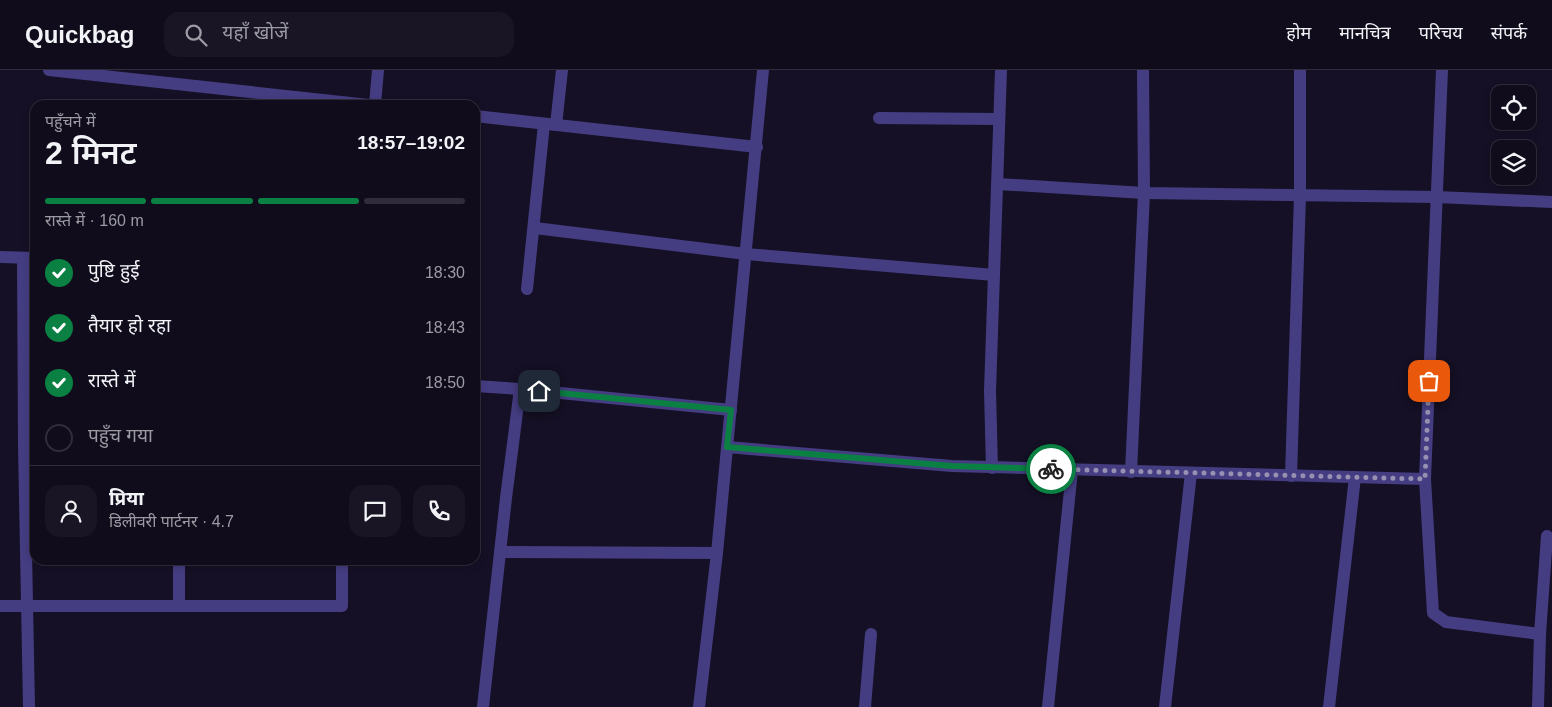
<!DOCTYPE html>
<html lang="hi">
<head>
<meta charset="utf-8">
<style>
  :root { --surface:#100c1c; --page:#191525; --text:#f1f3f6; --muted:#9c9ba3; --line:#302c3b; --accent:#0b8043 }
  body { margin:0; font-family:Helvetica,"Noto Sans Devanagari",sans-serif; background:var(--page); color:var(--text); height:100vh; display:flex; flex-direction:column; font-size:19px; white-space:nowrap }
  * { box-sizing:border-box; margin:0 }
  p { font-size:16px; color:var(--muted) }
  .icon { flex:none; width:28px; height:28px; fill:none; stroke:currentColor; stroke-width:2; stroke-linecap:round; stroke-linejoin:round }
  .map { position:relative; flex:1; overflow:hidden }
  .sheet { position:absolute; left:30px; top:30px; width:450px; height:465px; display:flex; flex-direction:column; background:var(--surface); border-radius:15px; box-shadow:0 2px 8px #0003,0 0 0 1px var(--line) }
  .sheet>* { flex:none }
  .controls { position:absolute; left:1491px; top:15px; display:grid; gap:10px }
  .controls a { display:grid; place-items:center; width:45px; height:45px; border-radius:10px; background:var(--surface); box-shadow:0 2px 8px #0003,0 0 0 1px var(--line); font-size:25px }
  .pin { position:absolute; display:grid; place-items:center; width:42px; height:42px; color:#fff; margin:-21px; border-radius:10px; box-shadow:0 2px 8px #0006 }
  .courier { position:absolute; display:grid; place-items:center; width:50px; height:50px; margin:-25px; border:4px solid #0b8043; border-radius:50%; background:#fff; color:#222; box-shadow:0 1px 6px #0007 }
  .headline em { font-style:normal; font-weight:600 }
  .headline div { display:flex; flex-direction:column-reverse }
  .headline { display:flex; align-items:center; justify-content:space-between; height:85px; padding:0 15px }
  h1 { font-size:32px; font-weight:600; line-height:38px }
  .bar { display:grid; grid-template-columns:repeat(4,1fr); gap:8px 5px; align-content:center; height:60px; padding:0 15px }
  .bar i { height:6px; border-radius:4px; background:var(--line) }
  .bar .on { background:var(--accent) }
  .bar p { grid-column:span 4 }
  .line { display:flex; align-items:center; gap:12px; padding:0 15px; border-top:1px solid var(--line) }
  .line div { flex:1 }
  .round { display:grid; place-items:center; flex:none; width:52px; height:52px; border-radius:15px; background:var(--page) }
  ol { padding:0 15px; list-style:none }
  li { display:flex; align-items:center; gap:15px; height:55px }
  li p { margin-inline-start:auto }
  li .icon { padding:5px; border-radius:50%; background:var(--accent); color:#fff; stroke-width:4 }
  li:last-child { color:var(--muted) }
  li i { width:28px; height:28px; border:2px solid var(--line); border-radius:50% }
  header { display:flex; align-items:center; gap:30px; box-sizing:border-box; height:70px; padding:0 25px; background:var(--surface); border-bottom:1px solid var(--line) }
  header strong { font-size:24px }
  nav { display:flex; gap:28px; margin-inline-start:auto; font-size:18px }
  .search { width:350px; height:45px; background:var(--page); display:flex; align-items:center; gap:12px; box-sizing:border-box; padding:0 18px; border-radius:15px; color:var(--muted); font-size:19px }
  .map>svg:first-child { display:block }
</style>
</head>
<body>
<header>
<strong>Quickbag</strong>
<div class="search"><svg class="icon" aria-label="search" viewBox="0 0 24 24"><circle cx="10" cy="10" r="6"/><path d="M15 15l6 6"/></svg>यहाँ खोजें</div>
<nav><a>होम</a><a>मानचित्र</a><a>परिचय</a><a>संपर्क</a></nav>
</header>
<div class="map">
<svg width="1552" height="637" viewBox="0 0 1552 637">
  <rect width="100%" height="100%" fill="#151025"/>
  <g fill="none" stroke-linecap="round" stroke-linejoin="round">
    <g stroke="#453d82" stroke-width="12">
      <path d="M49,0L369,35"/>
      <path d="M375,35L378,0"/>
      <path d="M475,46L757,77"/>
      <path d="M879,48L999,49"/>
      <path d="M556,55L562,0"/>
      <path d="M998,114L1144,123L1437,127L1552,132"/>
      <path d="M535,158L746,184L994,205"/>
      <path d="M0,187L35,188"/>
      <path d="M23,188L24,376L29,637"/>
      <path d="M527,219L544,54"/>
      <path d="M475,316L520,319"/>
      <path d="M727,377L952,396L1425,409L1442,0"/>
      <path d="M992,398L990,321L1001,0"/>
      <path d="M1131,402L1144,123L1143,0"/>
      <path d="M1291,406L1300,125V0"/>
      <path d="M1425,409L1433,543L1446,552L1540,564"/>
      <path d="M500,482L717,483"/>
      <path d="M179,490V535"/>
      <path d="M0,536H342V490"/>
      <path d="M483,637L506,428L520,319L731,340"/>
      <path d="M699,637L717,483L763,0"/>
      <path d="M865,637L871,564"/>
      <path d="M1048,637L1072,400"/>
      <path d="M1165,637L1191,403"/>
      <path d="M1329,637L1355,407"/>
      <path d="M1538,637L1540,564L1547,466"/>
    </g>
  </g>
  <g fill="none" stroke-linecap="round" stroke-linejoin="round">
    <path stroke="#9790b1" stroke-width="5" stroke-dasharray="0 9" d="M1051,399L1425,409L1429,311"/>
    <path stroke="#0b8043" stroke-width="6" d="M539,321L731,340L727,377L952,396L1051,399"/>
  </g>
</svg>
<div class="controls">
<a><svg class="icon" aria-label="locate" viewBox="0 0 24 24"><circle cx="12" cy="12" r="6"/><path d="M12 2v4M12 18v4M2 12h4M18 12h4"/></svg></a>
<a><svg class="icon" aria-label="layers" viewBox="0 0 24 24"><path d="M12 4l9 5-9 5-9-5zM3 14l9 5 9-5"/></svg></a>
</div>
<div class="pin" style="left:1429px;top:311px;background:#ea580c"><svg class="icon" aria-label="bag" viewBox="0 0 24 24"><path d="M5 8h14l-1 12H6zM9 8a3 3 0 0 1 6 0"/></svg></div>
<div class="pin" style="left:539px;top:321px;background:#1f2937"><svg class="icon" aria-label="home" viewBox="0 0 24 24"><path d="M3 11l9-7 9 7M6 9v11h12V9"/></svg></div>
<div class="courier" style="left:1051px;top:399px"><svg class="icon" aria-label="bike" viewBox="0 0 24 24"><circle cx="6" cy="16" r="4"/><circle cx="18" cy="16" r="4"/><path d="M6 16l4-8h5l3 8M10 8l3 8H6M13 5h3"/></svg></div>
<section class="sheet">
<div class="headline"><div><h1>2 मिनट</h1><p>पहुँचने में</p></div><em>18:57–19:02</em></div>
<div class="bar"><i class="on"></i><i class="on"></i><i class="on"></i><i></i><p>रास्ते में · 160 m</p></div>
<ol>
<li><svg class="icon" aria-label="check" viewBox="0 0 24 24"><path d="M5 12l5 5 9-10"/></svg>पुष्टि हुई<p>18:30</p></li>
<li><svg class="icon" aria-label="check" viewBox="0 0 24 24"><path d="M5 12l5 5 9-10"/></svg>तैयार हो रहा<p>18:43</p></li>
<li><svg class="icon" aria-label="check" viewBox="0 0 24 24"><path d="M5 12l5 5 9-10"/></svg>रास्ते में<p>18:50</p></li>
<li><i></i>पहुँच गया</li>
</ol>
<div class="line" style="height:90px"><a class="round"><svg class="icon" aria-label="person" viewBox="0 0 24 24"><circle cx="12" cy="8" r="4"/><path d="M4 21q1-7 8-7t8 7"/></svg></a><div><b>प्रिया</b><p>डिलीवरी पार्टनर · 4.7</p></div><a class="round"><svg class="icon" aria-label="chat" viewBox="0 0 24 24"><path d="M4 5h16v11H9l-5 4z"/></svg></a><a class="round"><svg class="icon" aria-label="phone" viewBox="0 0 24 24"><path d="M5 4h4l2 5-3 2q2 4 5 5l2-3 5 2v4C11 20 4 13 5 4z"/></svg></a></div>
</section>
</div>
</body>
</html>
